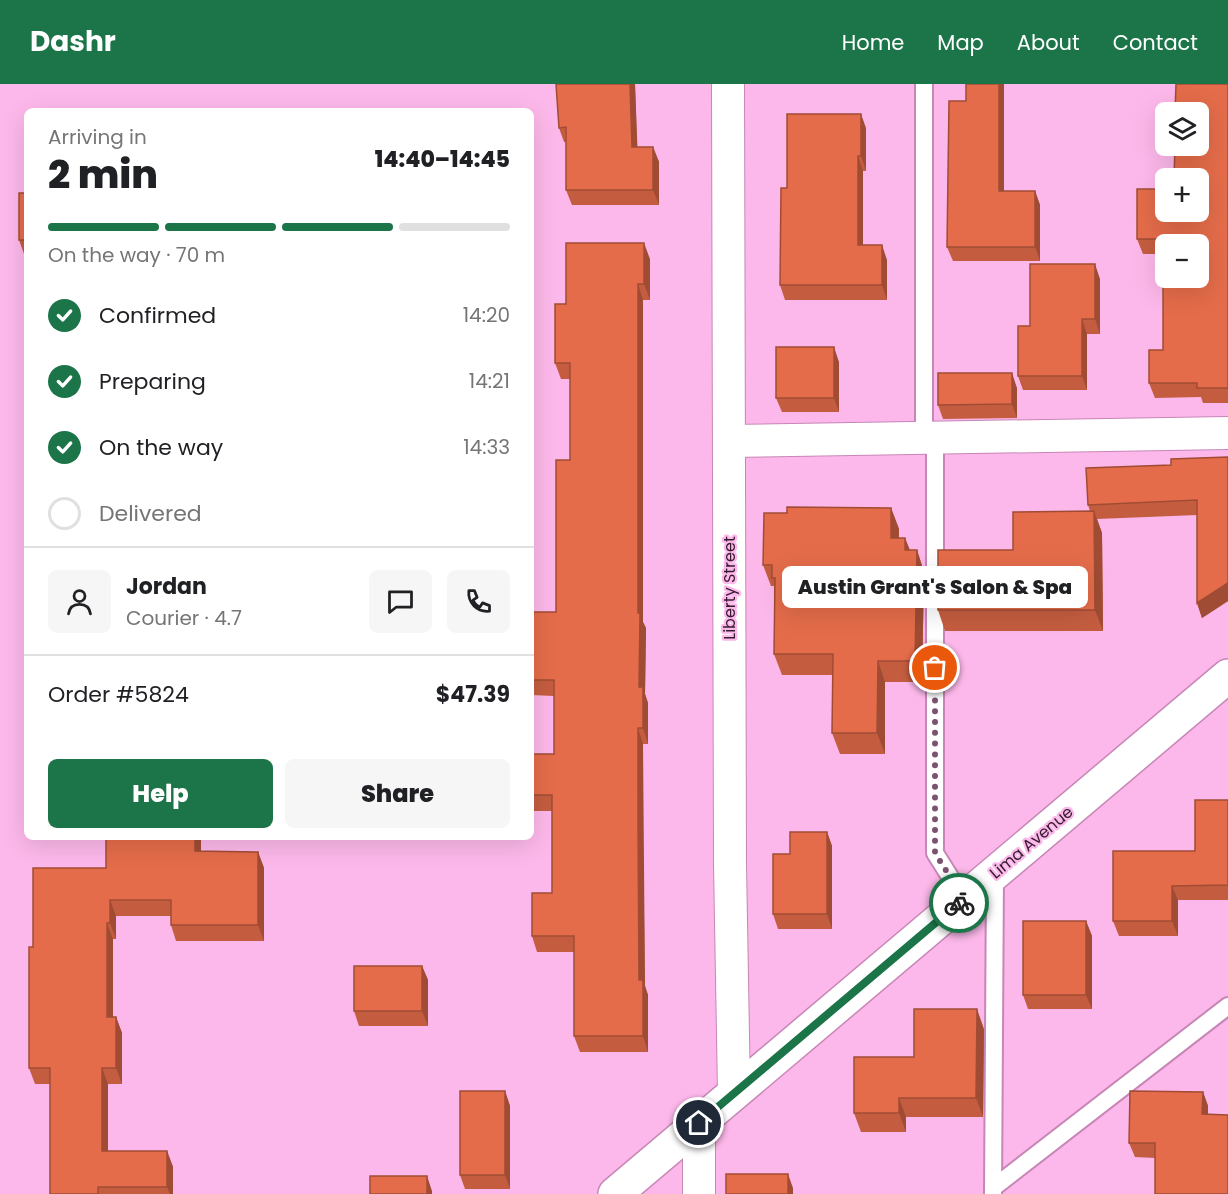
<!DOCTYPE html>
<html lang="en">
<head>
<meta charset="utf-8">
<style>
  :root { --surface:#fff; --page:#f6f6f6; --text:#202124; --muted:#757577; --line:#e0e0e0; --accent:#1c7549 }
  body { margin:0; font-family:Poppins,sans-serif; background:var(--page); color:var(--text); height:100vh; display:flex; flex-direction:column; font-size:22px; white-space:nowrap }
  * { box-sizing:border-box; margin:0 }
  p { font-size:20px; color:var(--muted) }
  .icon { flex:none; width:33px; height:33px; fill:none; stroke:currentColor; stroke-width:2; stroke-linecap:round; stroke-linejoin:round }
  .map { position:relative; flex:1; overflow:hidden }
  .side { position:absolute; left:24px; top:24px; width:510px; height:732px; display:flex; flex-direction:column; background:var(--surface); border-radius:9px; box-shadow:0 6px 24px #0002 }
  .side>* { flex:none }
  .fabs { position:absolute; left:1155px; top:18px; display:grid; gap:12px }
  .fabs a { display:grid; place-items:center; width:54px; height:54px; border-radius:9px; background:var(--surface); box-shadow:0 6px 24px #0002; font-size:30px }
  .pin { position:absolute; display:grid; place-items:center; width:51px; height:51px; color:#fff; margin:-26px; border:3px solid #fff; border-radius:50%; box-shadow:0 2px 6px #0007 }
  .courier { position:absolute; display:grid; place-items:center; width:60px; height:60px; margin:-30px; border:4px solid #1c7549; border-radius:50%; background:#fff; color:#222; box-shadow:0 2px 8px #0007 }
  .bubble { position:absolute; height:42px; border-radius:9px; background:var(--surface); box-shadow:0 6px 24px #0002; font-size:20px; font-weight:800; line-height:42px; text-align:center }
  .summary em { font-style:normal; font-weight:800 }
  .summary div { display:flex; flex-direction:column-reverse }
  .summary { display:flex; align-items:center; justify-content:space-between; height:102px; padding:0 24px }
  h1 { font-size:39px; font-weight:800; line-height:45px }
  .bar { display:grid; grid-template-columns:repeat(4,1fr); gap:9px 6px; align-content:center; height:72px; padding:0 24px }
  .bar i { height:8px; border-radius:4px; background:var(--line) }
  .bar .on { background:var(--accent) }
  .bar p { grid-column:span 4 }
  .line { display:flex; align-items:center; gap:15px; padding:0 24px; border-top:2px solid var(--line) }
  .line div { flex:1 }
  .round { display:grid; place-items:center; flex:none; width:63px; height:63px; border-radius:9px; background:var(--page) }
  ol { padding:0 24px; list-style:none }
  li { display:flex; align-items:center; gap:18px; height:66px }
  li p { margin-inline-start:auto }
  li .icon { padding:6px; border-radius:50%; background:var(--accent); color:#fff; stroke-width:4 }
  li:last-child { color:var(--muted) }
  li i { width:33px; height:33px; border:3px solid var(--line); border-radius:50% }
  .action { display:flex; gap:12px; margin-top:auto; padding:12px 24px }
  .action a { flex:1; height:69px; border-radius:9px; background:var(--accent); color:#fff; font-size:24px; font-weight:800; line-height:69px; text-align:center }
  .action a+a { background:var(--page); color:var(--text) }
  header { display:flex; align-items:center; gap:36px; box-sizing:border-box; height:84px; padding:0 30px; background:var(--accent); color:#fff }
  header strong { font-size:28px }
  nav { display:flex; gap:33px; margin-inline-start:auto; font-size:21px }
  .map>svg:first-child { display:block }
</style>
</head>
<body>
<header>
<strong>Dashr</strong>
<nav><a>Home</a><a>Map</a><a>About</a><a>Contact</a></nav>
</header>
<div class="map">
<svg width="1228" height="1110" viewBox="0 0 1228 1110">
  <rect width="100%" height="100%" fill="#fcb8ea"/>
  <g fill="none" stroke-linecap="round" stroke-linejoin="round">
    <defs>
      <g id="lane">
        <path d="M935,353V769L964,815"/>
        <path d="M924,354V0"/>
        <path d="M993,1104L1228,922"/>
        <path d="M993,1110L995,790"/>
      </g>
      <g id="street">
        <path d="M728,0L730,780L734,1008"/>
        <path d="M729,357L1228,349"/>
        <path d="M699,1039V1110"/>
      </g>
      <path id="secondary" d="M615,1110L1228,592"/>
    </defs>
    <use href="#lane" stroke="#c786b6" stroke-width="20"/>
    <use href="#street" stroke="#c786b6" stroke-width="34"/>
    <use href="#secondary" stroke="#c786b6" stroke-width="36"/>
    <use href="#lane" stroke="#fff" stroke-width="16"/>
    <use href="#street" stroke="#fff" stroke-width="32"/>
    <use href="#secondary" stroke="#fff" stroke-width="33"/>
  </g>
  <g fill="#c45d40">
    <path d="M556,0H635L637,63H653L659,78V121H572L566,106V58H564L559,44Z"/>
    <path d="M1004,0V107H1035L1040,121V177H953L947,163Z"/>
    <path d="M1228,0V319H1203L1201,313L1155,314L1149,299L1163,266V170H1143L1137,155L1166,128Z"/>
    <path d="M866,44V87H863V161L887,176V216H785L780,201L787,104Z"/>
    <path d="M27,109V170H24L19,156Z"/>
    <path d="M650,175V216H643V538L646,544L645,610L648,619V660H643V758L645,902L648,911V968H580L574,952V868H537L532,852L552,809V727H531V670H554V612L531,611V528H556L570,376V295H561L555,279L566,220Z"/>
    <path d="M1100,195V250H1087V306H1023L1018,292Z"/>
    <path d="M839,278V328H782L776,314Z"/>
    <path d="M1017,304V334L943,335L938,321Z"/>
    <path d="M1228,373V517L1202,534L1197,519V431L1097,435L1102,449L1103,547H945L938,526L1013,466L1090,427L1088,421L1171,381Z"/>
    <path d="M891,424L899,445V454H905L910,466H917L924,488L922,598H885V670H840L832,649L833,591H782L774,570V502H771L763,481L787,429Z"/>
    <path d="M1228,716V816H1178V852H1119L1113,837L1195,767Z"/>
    <path d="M827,748L832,762V845H778L773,830L790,770Z"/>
    <path d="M201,753V767L258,768L264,784V857H176L171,841V832H116V855H113V933H116L122,949V1000H108V1067H167L173,1083V1110H50V1000H35L29,984L33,863L106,784Z"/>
    <path d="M1086,837L1092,852V925H1028L1023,911Z"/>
    <path d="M422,882L428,896V942H359L354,927Z"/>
    <path d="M984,945L983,1033H906V1048H861L854,1029L914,973Z"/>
    <path d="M505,1007L510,1022V1105H465L460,1091Z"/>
    <path d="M1203,1008L1208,1022L1155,1074L1135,1073L1129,1059Z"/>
  </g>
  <g fill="#a04c34">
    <path d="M630,0H635L638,78L632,63Z"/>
    <path d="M999,0H1004V121L999,107Z"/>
    <path d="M861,30L866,44V87L861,72Z"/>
    <path d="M653,63L659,78V121L653,106Z"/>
    <path d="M858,72L863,87V176L858,161Z"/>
    <path d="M1035,107L1040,121V177L1035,163Z"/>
    <path d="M644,159L650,175V216L644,200Z"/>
    <path d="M882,161L887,176V216L882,201Z"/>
    <path d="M1095,180L1100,195V250L1095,235Z"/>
    <path d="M638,200L643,216V538L646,544L645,610L648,619V660L643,644L639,603L638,529Z"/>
    <path d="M1082,235L1087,250V306L1082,292Z"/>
    <path d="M834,263L839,278V328L834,314Z"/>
    <path d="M1012,289L1017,304V334L1012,320Z"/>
    <path d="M891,424L899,445L898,475L891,454Z"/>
    <path d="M1094,427L1102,449L1103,547L1095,526Z"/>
    <path d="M905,454L913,475L905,466Z"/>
    <path d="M917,466L924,488L922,598L915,577Z"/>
    <path d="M1228,499V517L1202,534L1197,519Z"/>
    <path d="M878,577L885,598V670L877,649Z"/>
    <path d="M638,644L643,660L645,902L648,911V968L643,952L639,896Z"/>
    <path d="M827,748L832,762V845L827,830Z"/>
    <path d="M195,753H201V783L195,767Z"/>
    <path d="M258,768L264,784V857L258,841Z"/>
    <path d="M1172,802L1178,816V852L1172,837Z"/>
    <path d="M110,816L116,832V855L110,839Z"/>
    <path d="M1086,837L1092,852V925L1086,911Z"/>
    <path d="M107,839L113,855V949L107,933Z"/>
    <path d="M422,882L428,896V942L422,927Z"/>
    <path d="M977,925L984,945L983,1033L976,1014Z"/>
    <path d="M116,933L122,949V1000L116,984Z"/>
    <path d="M102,984L108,1000V1083L102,1067Z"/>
    <path d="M505,1007L510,1022V1105L505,1091Z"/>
    <path d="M1203,1008L1208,1022V1045L1202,1030Z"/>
    <path d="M899,1014L906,1033V1048L899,1029Z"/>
    <path d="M167,1067L173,1083V1110H170L167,1103Z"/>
    <path d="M788,1090L793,1104V1110H788Z"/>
    <path d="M427,1092L432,1107V1110H427Z"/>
  </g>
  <g fill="#e46c4a" stroke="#a04c34" stroke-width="1.5" fill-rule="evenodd">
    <path d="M556,0H630L632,63H653V106H566V43L559,44Z"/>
    <path d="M966,0H999V107H1035V163H947L949,17H966Z"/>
    <path d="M1176,0H1228V304H1197V299H1149V266H1163V155H1137V105H1166V128H1198V94H1174L1175,62H1198V28H1175ZM1166,160H1198V194H1166Z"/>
    <path d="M787,30H861V72H858V161H882V201H780L781,104H787Z"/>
    <rect x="19" y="109" width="8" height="47"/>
    <path d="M566,159H644V200H638V529H640L639,603H643V644H638V742L639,896H643V952H574V852H532V809H552V711H531V670H554V596H531V528H556V376H570V279H555V220H566Z"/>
    <path d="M1030,180H1095V235H1082V292H1018V242H1030Z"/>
    <rect x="776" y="263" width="58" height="51"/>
    <path d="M938,289H1012V320L938,321Z"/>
    <path d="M1228,373V499L1197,519V416L1088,421L1086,384L1171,381V375Z"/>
    <path d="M787,423L891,424V454H905V466H917L915,577H878L877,649H832L833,570H774L775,494H772V481H763L764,429H787Z"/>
    <path d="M1094,427L1095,526H938V466H1013V428Z"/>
    <rect x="25" y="597" width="2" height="58"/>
    <path d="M1195,716H1228V801L1172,802V837H1113V767H1195Z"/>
    <path d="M790,748H827V830H773V770H790Z"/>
    <path d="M106,753H195V767L258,768V841H171V816H110V839H107V933H116V984H102V1067H167V1103H98V1110H50V984H29V863H33V784H106Z"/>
    <rect x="1023" y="837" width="63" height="74"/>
    <rect x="354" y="882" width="68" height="45"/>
    <path d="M914,925H977L976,1014H899V1029H854V973H914Z"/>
    <rect x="460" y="1007" width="45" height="84"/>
    <path d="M1130,1007L1203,1008L1202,1030L1228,1031V1110H1155V1059H1129Z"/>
    <rect x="726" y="1090" width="62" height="20"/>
    <rect x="370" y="1092" width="57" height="18"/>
  </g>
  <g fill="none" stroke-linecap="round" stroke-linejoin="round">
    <path stroke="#7b5270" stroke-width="6" stroke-dasharray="0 10.8" d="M935,584V769L964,815L959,819"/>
    <path stroke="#1c7549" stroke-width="8" d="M699,1039L959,819"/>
  </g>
  <g text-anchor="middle" stroke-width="4.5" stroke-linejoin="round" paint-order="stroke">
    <g font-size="16" fill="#351b2e" stroke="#fcb8ea">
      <text transform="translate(729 504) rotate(-90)" y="6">Liberty Street</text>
      <text transform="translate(1031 758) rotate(-40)" y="6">Lima Avenue</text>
    </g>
  </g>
</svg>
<div class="fabs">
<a><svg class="icon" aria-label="layers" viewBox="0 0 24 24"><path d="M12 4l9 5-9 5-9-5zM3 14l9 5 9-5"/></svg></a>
<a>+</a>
<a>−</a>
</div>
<div class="pin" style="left:935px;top:584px;background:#ea580c"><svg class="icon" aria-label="bag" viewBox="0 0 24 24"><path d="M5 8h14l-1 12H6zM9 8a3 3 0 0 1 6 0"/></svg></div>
<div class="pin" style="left:699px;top:1039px;background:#1f2937"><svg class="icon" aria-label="home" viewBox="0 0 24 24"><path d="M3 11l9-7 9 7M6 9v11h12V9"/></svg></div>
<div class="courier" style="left:959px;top:819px"><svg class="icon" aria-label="bike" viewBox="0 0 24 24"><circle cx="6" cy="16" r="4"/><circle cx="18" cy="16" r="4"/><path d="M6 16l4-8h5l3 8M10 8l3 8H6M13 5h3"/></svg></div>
<div class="bubble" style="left:782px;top:482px;width:306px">Austin Grant's Salon &amp; Spa</div>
<section class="side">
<div class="summary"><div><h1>2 min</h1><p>Arriving in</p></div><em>14:40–14:45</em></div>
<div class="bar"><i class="on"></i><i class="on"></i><i class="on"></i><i></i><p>On the way · 70 m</p></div>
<ol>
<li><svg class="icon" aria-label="check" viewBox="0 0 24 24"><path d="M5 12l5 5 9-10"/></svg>Confirmed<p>14:20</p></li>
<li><svg class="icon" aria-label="check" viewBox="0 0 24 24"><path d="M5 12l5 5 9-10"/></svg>Preparing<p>14:21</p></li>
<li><svg class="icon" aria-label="check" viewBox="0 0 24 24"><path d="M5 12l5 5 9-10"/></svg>On the way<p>14:33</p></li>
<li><i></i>Delivered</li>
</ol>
<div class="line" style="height:108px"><a class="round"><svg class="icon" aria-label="person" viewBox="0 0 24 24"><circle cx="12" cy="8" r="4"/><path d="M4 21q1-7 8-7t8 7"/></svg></a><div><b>Jordan</b><p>Courier · 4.7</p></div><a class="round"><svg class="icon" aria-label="chat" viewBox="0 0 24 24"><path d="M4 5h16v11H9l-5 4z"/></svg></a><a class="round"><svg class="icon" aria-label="phone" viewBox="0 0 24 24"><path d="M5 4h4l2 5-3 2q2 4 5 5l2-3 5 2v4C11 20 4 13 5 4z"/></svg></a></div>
<div class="line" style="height:78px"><div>Order #5824</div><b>$47.39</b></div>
<div class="action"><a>Help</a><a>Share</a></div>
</section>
</div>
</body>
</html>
